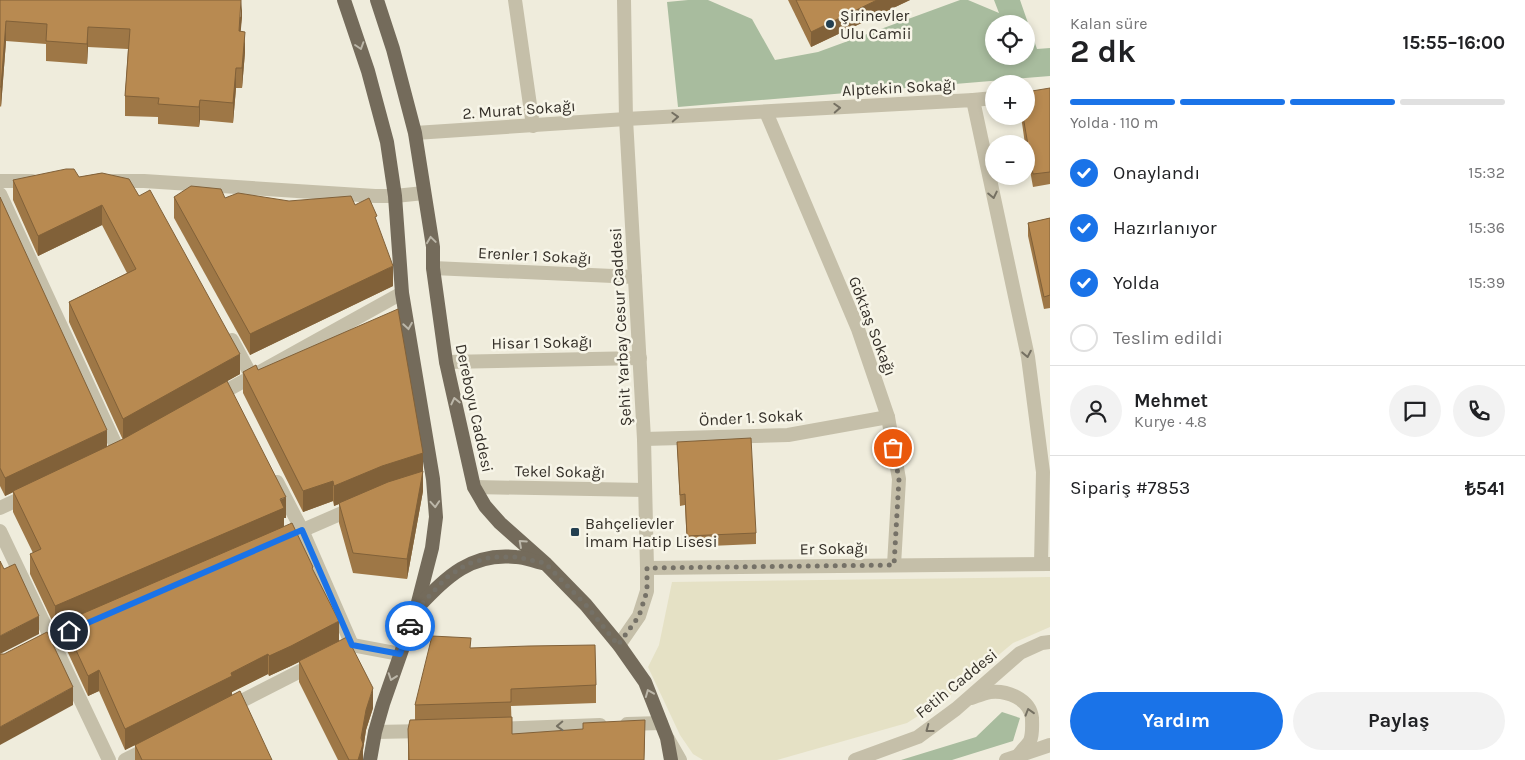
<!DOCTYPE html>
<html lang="tr">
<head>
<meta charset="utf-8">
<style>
  :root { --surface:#fff; --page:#f2f2f2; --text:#202124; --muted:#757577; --line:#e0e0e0; --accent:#1a73e8 }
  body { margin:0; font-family:Karla,sans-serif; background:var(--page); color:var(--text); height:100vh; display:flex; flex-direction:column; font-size:19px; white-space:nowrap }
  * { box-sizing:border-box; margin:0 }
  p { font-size:16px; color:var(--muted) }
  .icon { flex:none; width:28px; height:28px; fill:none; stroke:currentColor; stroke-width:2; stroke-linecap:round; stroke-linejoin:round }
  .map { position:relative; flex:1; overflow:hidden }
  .side { display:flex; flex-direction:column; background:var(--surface); width:475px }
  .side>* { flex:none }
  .controls { position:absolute; left:985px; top:15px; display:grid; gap:10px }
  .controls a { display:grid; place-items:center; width:50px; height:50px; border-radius:50%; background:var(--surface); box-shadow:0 2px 8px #0003; font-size:25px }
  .pin { position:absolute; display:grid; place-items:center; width:42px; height:42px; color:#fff; margin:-21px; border:2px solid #fff; border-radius:50%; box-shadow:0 1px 5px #0007 }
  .courier { position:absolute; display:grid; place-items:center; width:50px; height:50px; margin:-25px; border:4px solid #1a73e8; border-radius:50%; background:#fff; color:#222; box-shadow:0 1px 6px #0007 }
  .overview em { font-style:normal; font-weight:700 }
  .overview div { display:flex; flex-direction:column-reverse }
  .overview { display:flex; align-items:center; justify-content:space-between; height:85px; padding:0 20px }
  h1 { font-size:32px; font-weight:700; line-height:38px }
  .bar { display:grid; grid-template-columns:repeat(4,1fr); gap:8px 5px; align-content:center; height:60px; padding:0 20px }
  .bar i { height:6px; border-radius:4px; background:var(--line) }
  .bar .selected { background:var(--accent) }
  .bar p { grid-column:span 4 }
  .line { display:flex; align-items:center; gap:12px; padding:0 20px; border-top:1px solid var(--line) }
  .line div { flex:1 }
  .round { display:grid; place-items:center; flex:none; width:52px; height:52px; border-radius:26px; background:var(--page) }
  ol { padding:0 20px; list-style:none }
  li { display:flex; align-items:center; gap:15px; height:55px }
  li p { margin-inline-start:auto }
  li .icon { padding:5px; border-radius:50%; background:var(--accent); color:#fff; stroke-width:4 }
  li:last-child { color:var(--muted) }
  li i { width:28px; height:28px; border:2px solid var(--line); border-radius:50% }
  .action { display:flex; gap:10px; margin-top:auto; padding:10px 20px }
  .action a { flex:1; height:58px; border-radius:30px; background:var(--accent); color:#fff; font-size:20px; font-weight:700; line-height:58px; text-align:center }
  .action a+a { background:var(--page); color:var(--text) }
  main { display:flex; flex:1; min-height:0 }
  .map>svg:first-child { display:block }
</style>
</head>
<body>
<main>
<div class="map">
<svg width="1050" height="760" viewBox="0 0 1050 760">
  <rect width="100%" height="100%" fill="#efecdc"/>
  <g fill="#a8bc9e" fill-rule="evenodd">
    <path d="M688,0H708L752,19L775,60L818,52L960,0H968L999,13L994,0H1020L1037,49L1050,48V76L678,107L667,2ZM994,24H1026V56H994Z"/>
    <path d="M1002,712L1020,718L1013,741L952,760H901L976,737Z"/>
  </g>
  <path fill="#e5e1c5" d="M1050,577V627L1013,643L949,696L907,723L777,760H703L693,754L680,735L648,667L659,645L672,582Z"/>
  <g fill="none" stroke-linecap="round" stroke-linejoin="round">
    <g stroke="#c5bfa9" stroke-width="14">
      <path d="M515,0L533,126"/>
      <path d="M973,100L994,98"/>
      <path d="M766,112L858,329L888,417L899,479L894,565"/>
      <path d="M415,133L626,119L973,100L1028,357L1043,472L1041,564"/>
      <path d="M0,181H32"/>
      <path d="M113,181H144L375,196H395L424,193"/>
      <path d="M0,194L119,452"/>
      <path d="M433,268L635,277"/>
      <path d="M232,340L252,377"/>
      <path d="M446,362L640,358"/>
      <path d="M215,397L402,293"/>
      <path d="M644,439L788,435L888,417"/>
      <path d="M277,482L302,530L352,645"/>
      <path d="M474,487L645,490"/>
      <path d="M0,508L30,494"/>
      <path d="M0,531L109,760"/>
      <path d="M280,540L356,507"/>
      <path d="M647,568L1049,564"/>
      <path d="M619,645L639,616L647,591V568L644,439L626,119L624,0"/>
      <path d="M335,653L352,645L400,654"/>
      <path d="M0,664L78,627"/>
      <path d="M228,708L316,663"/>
      <path d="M627,724L661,723"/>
      <path d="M495,729L600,725"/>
      <path d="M375,732L426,731"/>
      <path d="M125,760L151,747"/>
    </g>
    <g stroke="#c5bfa9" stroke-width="14">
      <path d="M971,698C977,696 984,693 990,692C1007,690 1030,699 1032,718C1032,725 1033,734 1030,741C1027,746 1021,751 1018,756"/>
      <path d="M668,739L680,760"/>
      <path d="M855,760L918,737L956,709L1020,653L1042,643L1050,642"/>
      <path d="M1006,760L1050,745"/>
    </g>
    <g stroke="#746b5b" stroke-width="14">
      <path d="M344,0L368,71L387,142L395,196L402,293L433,479L436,517L432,548L416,610L383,704L375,732L370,760"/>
      <path d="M377,0L393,49L415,133L433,247V268L446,362L474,487L485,506L500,523L545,563L586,605L619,645L645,682L667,738L671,760"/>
      <path d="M417,608C446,578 470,552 516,557C524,557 533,561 542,563"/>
    </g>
  </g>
  <g fill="#9e7746">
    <path d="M0,0L242,17L240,31L245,52L242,88H236L233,123L200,120L199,127L158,124V117L125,116V96L128,49L88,47L87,64L46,61V44L6,41L1,107L0,106Z"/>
    <path d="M788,0H910L811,47Z"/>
    <path d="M1050,88V184L1033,187L1026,148V144H1025L1021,116H1026Z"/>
    <path d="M102,173L240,374L227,381L286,518H284V527L313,571L339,641L373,708L366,730L363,750V760H338L299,682V662L269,676L268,674L232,692V695L272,760H135V745L125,750L99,691L88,696L63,642V623L55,627L30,574V554L33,553L13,512V492L5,496L0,486V197L107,447L123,440L69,322V302L127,273L102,225L38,256L13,200V180L79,177Z"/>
    <path d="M174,197L225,198L289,201L355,205L377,224L393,286L250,355L174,218Z"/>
    <path d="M1050,218V308L1044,309L1028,236V223Z"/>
    <path d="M258,370L423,453V491L407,579L353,573L339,523V504L334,506L333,501L303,512L243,393V372Z"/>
    <path d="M677,442L756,533V544L687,547L685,505L680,506Z"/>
    <path d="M471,648L596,685V703L511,706L512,734L645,740L644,760H408V729L415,720V705Z"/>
  </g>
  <g fill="#816139">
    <path d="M242,0V17L239,51V31Z"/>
    <path d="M877,0H910L811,47V32Z"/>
    <path d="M6,21V41L1,107V87Z"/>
    <path d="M88,27V47L87,64V44Z"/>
    <path d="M245,32V52L242,88V68Z"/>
    <path d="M236,68V88L233,123V103Z"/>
    <path d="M200,100V120L199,127V107Z"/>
    <path d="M102,205V225L38,256V236Z"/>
    <path d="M393,266V286L250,355V334Z"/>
    <path d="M240,354V374L123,440V419Z"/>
    <path d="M107,430V448L5,496V478Z"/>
    <path d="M423,453V491L407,579V559L382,486L334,506V486L382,466Z"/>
    <path d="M333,481V501L303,512V491Z"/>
    <path d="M286,497V518H284V528L55,627V606Z"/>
    <path d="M39,616V634L0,654V636Z"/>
    <path d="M339,621V642L291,666L269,676V656Z"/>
    <path d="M268,654V674L232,692V696L125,750V729L231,673Z"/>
    <path d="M99,670V691L88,696V676Z"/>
    <path d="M73,687V705L0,745V727Z"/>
    <path d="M373,688V708L366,730L363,750V760H358L366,710Z"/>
  </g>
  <g fill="#b88a51" stroke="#816139">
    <path d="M0,0H241L239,31L245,32L242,68H236L233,103L200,100L199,107L158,104L159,98L125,96L130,29L88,27L87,44L46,41L47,24L6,21L1,87H0Z"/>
    <path d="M796,0H877L811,32Z"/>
    <path d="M1050,88V172L1033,174L1023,116H1026V92Z"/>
    <path d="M66,169H74L79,177L102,173L129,179L139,196L150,190L240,354L123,419L69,302L136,269L102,205L38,236L13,180Z"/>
    <path d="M191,186L221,189L225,198L238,193L289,201L351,196L355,205L369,198L377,216L375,217L393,266L250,334L174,197Z"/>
    <path d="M0,197L107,430L5,478L0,468Z"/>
    <path d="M1050,218V295L1044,297L1028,223Z"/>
    <path d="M398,309L423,453L382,466L334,486L333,481L303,491L243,372L256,365L258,370Z"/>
    <path d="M227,381L286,497L280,499L284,508L55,606L30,554L41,549L13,491L123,439Z"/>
    <path d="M751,438L756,533L687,536L685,494L680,495L677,442Z"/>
    <path d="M423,471L407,559L353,553L339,503L388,482Z"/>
    <path d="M292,523L313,567L312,568L339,621L291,646L269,656L268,654L231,673L232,676L125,729L99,670L88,676L63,622Z"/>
    <path d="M0,561L4,569L15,564L39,616L0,636Z"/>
    <path d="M47,632L73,687L0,727V654H4Z"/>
    <path d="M432,636L471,638L470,648L529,646L595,645L596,685L511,689V702L415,705Z"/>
    <path d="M347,637L373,688L366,710L361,738L363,744L358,760H349L299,661Z"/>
    <path d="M240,691L272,760H142L135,745Z"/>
    <path d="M512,717V734L583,729V723L645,720L644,760H409L408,729L410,720Z"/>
  </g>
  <defs><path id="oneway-chevron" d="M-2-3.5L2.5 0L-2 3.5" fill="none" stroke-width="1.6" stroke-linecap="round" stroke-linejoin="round" transform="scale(1.25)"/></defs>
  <g stroke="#bcb7a9">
    <use href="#oneway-chevron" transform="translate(360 46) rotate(72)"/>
    <use href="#oneway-chevron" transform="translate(431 240) rotate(-98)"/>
    <use href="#oneway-chevron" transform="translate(408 326) rotate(81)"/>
    <use href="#oneway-chevron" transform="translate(455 401) rotate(-103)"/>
    <use href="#oneway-chevron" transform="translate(435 504) rotate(86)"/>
    <use href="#oneway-chevron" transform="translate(522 543) rotate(-138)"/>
    <use href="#oneway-chevron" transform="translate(392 677) rotate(109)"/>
    <use href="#oneway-chevron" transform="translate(649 693) rotate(-112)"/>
  </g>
  <g stroke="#757062">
    <use href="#oneway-chevron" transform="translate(837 108) rotate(-3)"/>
    <use href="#oneway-chevron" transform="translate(675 117) rotate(-3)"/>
    <use href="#oneway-chevron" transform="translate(993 195) rotate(78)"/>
    <use href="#oneway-chevron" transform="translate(1027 354) rotate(79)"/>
    <use href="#oneway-chevron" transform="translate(1029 712) rotate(-107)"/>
    <use href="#oneway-chevron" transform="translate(560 726) rotate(178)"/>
    <use href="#oneway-chevron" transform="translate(929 729) rotate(143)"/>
  </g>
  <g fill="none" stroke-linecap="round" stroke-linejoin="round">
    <path stroke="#757167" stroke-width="5" stroke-dasharray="0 9" d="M410,626L416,610L446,578L467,564L492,557H516L545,563L586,605L618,645L639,616L647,591V568L894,565L899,479L893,448"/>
    <path stroke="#1a73e8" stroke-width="6" d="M69,631L302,530L352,645L400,654L410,626"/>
  </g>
  <g fill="#233f50" stroke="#f7f5e8" stroke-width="2">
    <circle cx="830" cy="24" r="5"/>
    <rect x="570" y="527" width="10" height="10" rx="2.5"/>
  </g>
  <g text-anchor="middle" stroke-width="5" stroke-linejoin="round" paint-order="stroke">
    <g font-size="16" fill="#342f28" stroke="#f7f5e8" text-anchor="start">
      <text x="840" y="21">Şirinevler<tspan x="840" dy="18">Ulu Camii</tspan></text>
      <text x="585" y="529">Bahçelievler<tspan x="585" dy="18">İmam Hatip Lisesi</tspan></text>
    </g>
    <g font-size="16" fill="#342f28" stroke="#f7f5e8">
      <text transform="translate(899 87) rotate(-3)" y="6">Alptekin Sokağı</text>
      <text transform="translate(519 109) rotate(-4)" y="6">2. Murat Sokağı</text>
      <text transform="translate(535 255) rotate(3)" y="6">Erenler 1 Sokağı</text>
      <text transform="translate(873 326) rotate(69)" y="6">Göktaş Sokağı</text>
      <text transform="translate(620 327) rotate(-93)" y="6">Şehit Yarbay Cesur Caddesi</text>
      <text transform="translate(542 342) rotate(-1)" y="6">Hisar 1 Sokağı</text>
      <text transform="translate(475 408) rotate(78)" y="6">Dereboyu Caddesi</text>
      <text transform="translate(751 417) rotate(-3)" y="6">Önder 1. Sokak</text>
      <text transform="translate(560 471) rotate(1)" y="6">Tekel Sokağı</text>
      <text transform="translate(834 548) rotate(-1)" y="6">Er Sokağı</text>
      <text transform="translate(956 683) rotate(-39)" y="6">Fetih Caddesi</text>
    </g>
  </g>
</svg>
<div class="controls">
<a><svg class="icon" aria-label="locate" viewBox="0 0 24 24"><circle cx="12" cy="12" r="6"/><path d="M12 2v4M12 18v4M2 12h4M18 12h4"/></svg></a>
<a>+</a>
<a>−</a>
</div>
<div class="pin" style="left:893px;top:448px;background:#ea580c"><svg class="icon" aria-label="bag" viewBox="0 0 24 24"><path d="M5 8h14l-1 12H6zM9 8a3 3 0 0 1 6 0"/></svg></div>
<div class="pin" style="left:69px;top:631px;background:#1f2937"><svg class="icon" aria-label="home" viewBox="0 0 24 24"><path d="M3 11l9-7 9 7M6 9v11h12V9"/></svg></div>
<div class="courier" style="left:410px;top:626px"><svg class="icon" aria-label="car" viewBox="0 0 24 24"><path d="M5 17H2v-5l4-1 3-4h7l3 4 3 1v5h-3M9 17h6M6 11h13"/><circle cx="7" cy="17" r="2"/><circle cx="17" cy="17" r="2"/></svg></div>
</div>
<section class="side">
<div class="overview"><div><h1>2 dk</h1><p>Kalan süre</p></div><em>15:55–16:00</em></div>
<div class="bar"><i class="selected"></i><i class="selected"></i><i class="selected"></i><i></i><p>Yolda · 110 m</p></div>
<ol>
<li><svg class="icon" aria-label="check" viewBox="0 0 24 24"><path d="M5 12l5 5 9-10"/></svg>Onaylandı<p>15:32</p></li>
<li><svg class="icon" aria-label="check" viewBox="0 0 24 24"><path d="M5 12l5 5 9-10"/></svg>Hazırlanıyor<p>15:36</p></li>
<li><svg class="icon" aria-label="check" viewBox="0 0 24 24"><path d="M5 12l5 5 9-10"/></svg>Yolda<p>15:39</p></li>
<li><i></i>Teslim edildi</li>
</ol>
<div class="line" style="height:90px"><a class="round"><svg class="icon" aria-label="person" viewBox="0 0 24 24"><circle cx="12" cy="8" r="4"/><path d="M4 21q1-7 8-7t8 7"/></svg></a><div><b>Mehmet</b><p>Kurye · 4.8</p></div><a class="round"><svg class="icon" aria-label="chat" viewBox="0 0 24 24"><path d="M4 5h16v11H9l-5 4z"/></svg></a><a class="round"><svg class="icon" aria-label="phone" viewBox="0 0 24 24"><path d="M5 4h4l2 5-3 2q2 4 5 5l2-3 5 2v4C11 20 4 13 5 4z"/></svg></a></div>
<div class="line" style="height:65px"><div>Sipariş #7853</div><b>₺541</b></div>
<div class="action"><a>Yardım</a><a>Paylaş</a></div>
</section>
</main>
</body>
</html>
